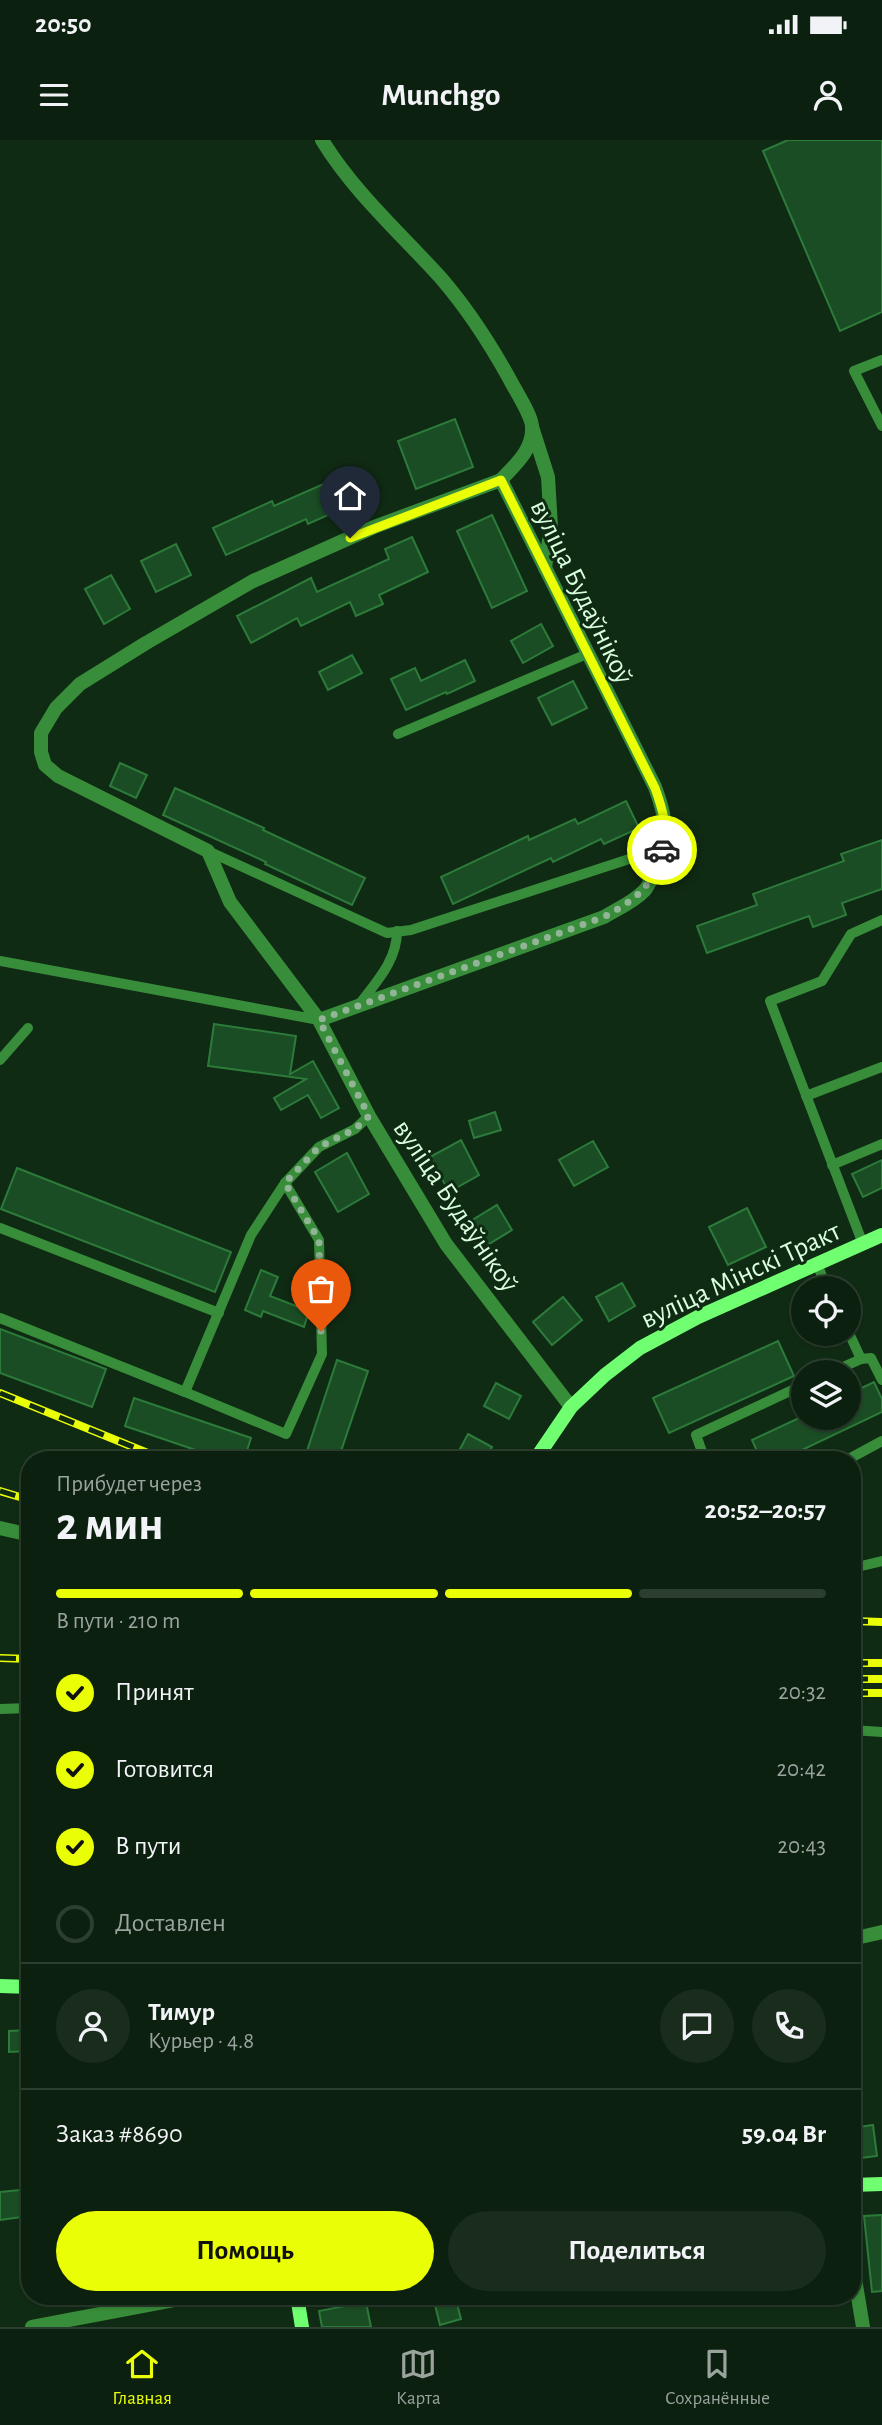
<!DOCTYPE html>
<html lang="ru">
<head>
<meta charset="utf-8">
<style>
  :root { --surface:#0c200f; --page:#1a2d1d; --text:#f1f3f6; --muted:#9aa39e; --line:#2c3e2f; --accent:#eaff06 }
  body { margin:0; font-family:"Alegreya Sans",sans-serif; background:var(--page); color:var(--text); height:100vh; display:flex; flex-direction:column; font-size:26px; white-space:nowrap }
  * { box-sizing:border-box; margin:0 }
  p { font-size:23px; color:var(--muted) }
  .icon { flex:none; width:38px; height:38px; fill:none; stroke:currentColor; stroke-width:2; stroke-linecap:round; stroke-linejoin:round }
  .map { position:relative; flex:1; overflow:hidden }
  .panel { position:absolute; left:21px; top:1311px; width:840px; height:854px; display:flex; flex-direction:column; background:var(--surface); border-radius:28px; box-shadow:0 2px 5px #0004,0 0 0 2px var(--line) }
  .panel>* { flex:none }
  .fabs { position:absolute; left:791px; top:1136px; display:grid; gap:14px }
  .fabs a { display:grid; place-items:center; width:70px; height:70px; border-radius:50%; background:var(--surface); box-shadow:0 2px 5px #0004,0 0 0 2px var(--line); font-size:35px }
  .pin { position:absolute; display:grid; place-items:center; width:60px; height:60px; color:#fff; margin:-72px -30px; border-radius:50% 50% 50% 0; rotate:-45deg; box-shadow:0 0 7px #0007 }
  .pin .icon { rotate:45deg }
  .courier { position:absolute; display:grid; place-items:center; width:70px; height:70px; margin:-35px; border:5px solid #eaff06; border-radius:50%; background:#fff; color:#222; box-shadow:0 2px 9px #0007 }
  .head em { font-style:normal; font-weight:700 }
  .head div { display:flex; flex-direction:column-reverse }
  .head { display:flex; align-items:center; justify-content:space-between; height:119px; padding:0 35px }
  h1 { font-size:46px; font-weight:700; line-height:52px }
  .bar { display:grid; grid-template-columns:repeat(4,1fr); gap:10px 7px; align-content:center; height:84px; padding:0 35px }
  .bar i { height:9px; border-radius:5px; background:var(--line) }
  .bar .current { background:var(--accent) }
  .bar p { grid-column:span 4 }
  .line { display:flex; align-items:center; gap:18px; padding:0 35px; border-top:2px solid var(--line) }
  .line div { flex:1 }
  .round { display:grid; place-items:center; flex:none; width:74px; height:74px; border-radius:37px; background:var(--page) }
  ol { padding:0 35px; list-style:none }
  li { display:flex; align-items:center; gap:21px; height:77px }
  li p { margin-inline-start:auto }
  li .icon { padding:7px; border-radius:50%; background:var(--accent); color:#111; stroke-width:4 }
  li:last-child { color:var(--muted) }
  li i { width:38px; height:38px; border:4px solid var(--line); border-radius:50% }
  .button { display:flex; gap:14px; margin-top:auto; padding:14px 35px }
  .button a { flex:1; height:80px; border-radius:42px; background:var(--accent); color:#111; font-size:28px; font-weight:700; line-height:80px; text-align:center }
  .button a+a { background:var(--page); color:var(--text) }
  .status { display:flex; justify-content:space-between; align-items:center; height:49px; padding:0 35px; background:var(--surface); direction:ltr }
  .status svg { height:19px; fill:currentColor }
  header { display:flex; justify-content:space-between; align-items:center; height:91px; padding:0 35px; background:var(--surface); font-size:32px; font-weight:700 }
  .dock { display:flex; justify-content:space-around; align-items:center; height:98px; border-top:2px solid var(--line); background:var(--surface); font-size:19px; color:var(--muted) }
  .dock a { display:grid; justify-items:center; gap:4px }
  .dock .current { color:var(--accent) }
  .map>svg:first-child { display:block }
</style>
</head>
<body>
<div class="status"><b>20:50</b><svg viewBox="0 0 49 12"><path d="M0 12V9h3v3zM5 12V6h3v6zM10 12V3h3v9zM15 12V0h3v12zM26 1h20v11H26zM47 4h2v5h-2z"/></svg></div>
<header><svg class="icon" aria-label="menu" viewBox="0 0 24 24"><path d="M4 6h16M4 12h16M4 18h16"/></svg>Munchgo<svg class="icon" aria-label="person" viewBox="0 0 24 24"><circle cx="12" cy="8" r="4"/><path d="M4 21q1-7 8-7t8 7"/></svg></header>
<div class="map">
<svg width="882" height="2187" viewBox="0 0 882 2187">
  <rect width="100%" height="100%" fill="#102b14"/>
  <g fill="#1b4d24" stroke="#2c7b3a" stroke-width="2">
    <path d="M788,0H882V172L840,191L763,11Z"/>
    <path d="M455,279L473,327L416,349L398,301Z"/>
    <path d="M346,334L359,361L308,384L306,379L226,415L213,388L272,361L274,366Z"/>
    <path d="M492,375L527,451L492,468L457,391Z"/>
    <path d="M412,397L428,432L379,455L383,464L356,476L350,462L301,486L297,478L251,503L237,476L311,438L317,452L389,419L385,409Z"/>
    <path d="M176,404L191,435L156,452L141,421Z"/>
    <path d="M111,435L130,469L104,484L85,449Z"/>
    <path d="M541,484L553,506L523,523L511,501Z"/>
    <path d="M352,515L362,533L328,550L319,532Z"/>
    <path d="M465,520L475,541L447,554L446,552L406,570L391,539L415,528L421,541Z"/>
    <path d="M573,541L587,568L552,585L538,558Z"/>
    <path d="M120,623L147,635L136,658L110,646Z"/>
    <path d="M175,648L264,688L263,690L365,738L352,765L265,724L266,722L163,675Z"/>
    <path d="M626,661L639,688L604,704L601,699L553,722L551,718L453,764L441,737L528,696L529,700L575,679L578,684Z"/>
    <path d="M882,700V749L842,763L846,775L813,787L809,776L707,813L697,786L757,765L753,754L844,721L841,714Z"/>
    <path d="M214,884L296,896L290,934L313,921L339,968L321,978L308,955L281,970L274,958L306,939L208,926Z"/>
    <path d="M495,972L501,990L474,998L469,981Z"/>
    <path d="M461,1000L479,1035L449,1052L430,1017Z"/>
    <path d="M593,1001L608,1027L574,1046L559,1020Z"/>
    <path d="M347,1013L369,1054L338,1072L315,1032Z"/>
    <path d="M882,1020V1048L863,1057L852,1034Z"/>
    <path d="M17,1028L231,1112L215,1152L1,1069Z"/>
    <path d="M497,1065L512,1090L479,1110L464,1085Z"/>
    <path d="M747,1068L766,1107L728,1125L709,1087Z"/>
    <path d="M261,1130L278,1137L270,1156L309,1171L304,1187L263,1171L261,1177L245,1170Z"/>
    <path d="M622,1143L635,1166L609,1181L596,1157Z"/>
    <path d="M563,1157L582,1180L552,1205L533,1182Z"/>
    <path d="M0,1189L106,1229L92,1267L0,1233Z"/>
    <path d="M778,1201L794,1236L669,1293L653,1258Z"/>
    <path d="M337,1220L368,1231L338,1320H304Z"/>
    <path d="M874,1242L882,1259V1272L781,1320H761L752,1300L799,1278H849V1254Z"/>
    <path d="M496,1243L521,1256L509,1279L484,1266Z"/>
    <path d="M134,1258L251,1298L244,1320H225L125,1286Z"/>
    <path d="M468,1294L492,1307L485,1320H454Z"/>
    <path d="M30,1890V1911L9,1912V1891Z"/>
    <path d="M873,1985L877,2016L852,2019V1988Z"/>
    <path d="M20,2050L22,2077L0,2080V2052Z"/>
    <path d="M882,2075V2151L872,2152L864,2076Z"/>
    <path d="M455,2156L461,2179L440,2185L434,2161Z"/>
    <path d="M366,2162L371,2187H322L319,2171Z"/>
  </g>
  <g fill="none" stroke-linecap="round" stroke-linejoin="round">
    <g stroke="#388d3a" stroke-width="10">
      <path d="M882,220L854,231L882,286"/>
      <path d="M398,594L587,514"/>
      <path d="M208,711L387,793L411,790L663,708"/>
      <path d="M0,821L319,880"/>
      <path d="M359,865C376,842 397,821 397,791"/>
      <path d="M0,920L28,888"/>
      <path d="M806,956L882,927"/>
      <path d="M832,1025L882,1004"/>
      <path d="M0,1088L219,1173"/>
      <path d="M863,1104L770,861L822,841L851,794L882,780"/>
      <path d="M817,1124L827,1148"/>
      <path d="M0,1178L185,1252L251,1095L285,1043L319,1007L355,989L369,976"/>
      <path d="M849,1193L861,1219"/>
      <path d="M832,1232L861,1219L871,1218L882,1240"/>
      <path d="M185,1252L286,1294L322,1214L319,1100L285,1043"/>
      <path d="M705,1320L696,1295L803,1245"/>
      <path d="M847,1320L882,1301"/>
      <path d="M857,1427L882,1421"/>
      <path d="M0,1569L30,1568"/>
      <path d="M852,1590L882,1592"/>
    </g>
    <g stroke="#388d3a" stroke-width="14">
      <path d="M322,0C353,51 400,93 440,137C467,168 489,202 509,238C515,250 531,274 532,286C534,309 515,325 501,340"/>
      <path d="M532,287L548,337L551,387L545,428"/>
      <path d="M319,880L604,777C617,769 634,762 645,750C649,745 652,737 655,731C670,699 667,679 655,647L501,340L374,387L253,441L146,503L80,544L56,568L41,593V612L45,625L58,636L208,711L230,762L319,880L369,976L446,1104L571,1267"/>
      <path d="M0,1388L30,1395"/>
      <path d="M852,1799L882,1792"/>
      <path d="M852,2121L863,2187"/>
      <path d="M32,2187L195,2156"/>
    </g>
    <g stroke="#71ff72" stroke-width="14">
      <path d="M535,1320L571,1267L605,1235L640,1208L698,1177L882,1095"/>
      <path d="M0,1846L30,1847"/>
      <path d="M852,2045L882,2044"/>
      <path d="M297,2156L302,2187"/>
    </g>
    <defs>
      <g id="rail">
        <path d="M0,1253L165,1320"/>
        <path d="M0,1351L30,1360"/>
        <path d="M852,1481L882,1482"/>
        <path d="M0,1518L30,1519"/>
        <path d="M852,1523H882"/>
        <path d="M852,1539H882"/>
        <path d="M852,1553H882"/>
      </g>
    </defs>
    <use href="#rail" stroke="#eaff06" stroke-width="8"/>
    <use href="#rail" stroke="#102b14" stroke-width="5" stroke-dasharray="16" stroke-linecap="butt"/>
  </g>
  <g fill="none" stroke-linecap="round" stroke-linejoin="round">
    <path stroke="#93b597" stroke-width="7" stroke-dasharray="0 12.6" d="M321,1191L319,1100L285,1043L319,1007L355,989L369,976L319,880L604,777C636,759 653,747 662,710"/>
    <path stroke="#eaff06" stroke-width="9" d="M350,398L501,340L655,648C663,670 668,687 662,710"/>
  </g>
  <g text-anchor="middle" stroke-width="6" stroke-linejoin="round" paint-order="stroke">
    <g font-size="28" fill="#daffde" stroke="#102b14">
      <text transform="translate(583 451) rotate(64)" y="10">вуліца Будаўнікоў</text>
      <text transform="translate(457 1065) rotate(56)" y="10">вуліца Будаўнікоў</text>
      <text transform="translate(740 1134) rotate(-25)" y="10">вуліца Мінскі Тракт</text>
    </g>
  </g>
</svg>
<div class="fabs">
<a><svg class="icon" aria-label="locate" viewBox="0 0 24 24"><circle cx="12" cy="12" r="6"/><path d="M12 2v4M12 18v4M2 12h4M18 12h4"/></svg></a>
<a><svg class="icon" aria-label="layers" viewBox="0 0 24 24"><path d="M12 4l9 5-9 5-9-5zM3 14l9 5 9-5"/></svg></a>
</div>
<div class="pin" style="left:321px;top:1191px;background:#ea580c"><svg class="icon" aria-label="bag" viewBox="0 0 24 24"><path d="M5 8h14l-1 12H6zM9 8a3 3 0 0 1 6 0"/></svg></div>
<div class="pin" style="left:350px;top:398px;background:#1f2937"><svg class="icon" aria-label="home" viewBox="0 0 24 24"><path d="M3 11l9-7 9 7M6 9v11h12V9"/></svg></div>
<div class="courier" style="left:662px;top:710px"><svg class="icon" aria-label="car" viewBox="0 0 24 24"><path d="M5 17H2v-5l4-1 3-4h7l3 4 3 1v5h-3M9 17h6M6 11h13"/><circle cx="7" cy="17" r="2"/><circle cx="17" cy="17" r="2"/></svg></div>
<section class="panel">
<div class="head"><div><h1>2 мин</h1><p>Прибудет через</p></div><em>20:52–20:57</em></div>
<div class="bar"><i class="current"></i><i class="current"></i><i class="current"></i><i></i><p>В пути · 210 m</p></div>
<ol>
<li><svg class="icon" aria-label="check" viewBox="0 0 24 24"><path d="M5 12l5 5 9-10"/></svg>Принят<p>20:32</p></li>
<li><svg class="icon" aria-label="check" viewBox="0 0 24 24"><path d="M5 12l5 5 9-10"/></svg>Готовится<p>20:42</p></li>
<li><svg class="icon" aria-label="check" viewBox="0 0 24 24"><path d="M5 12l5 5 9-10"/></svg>В пути<p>20:43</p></li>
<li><i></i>Доставлен</li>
</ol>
<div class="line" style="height:126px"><a class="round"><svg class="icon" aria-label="person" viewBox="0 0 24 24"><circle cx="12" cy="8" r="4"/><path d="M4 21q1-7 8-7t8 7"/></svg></a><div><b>Тимур</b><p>Курьер · 4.8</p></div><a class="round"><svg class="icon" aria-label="chat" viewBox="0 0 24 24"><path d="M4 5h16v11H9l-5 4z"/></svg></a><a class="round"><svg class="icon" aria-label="phone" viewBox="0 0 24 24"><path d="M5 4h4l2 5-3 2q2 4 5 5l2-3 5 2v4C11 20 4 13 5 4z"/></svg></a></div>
<div class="line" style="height:91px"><div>Заказ #8690</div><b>59.04 Br</b></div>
<div class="button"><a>Помощь</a><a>Поделиться</a></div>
</section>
</div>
<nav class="dock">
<a class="current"><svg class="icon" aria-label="home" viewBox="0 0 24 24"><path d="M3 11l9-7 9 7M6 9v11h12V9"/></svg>Главная</a>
<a><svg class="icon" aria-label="map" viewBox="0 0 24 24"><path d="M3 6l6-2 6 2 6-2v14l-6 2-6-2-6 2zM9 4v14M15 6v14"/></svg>Карта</a>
<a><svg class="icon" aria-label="saved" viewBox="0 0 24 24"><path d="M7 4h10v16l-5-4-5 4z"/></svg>Сохранённые</a>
</nav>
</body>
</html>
